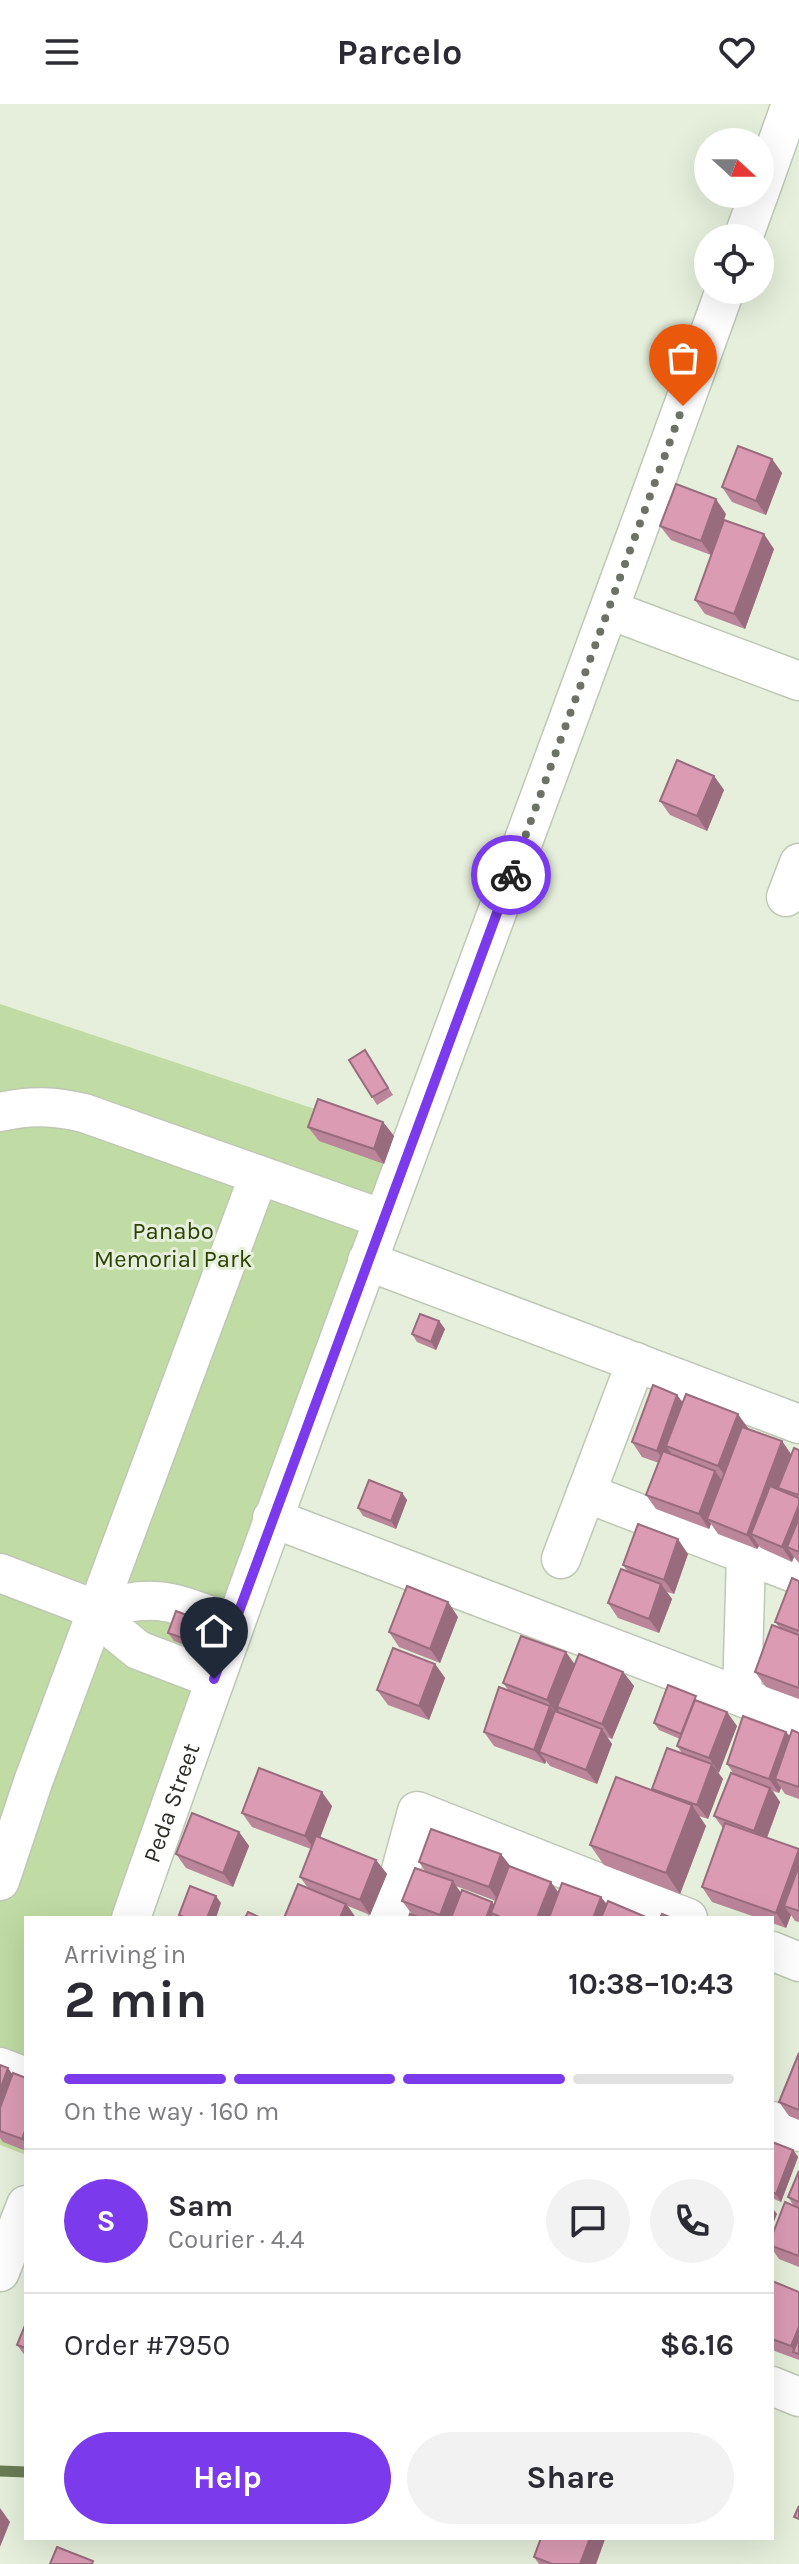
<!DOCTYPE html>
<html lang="en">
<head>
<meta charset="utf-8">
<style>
  :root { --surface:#fff; --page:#f2f2f3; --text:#2b2b33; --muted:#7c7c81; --line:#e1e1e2; --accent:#7c3aed }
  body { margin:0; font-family:Karla,sans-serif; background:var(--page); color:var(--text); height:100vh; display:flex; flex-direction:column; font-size:30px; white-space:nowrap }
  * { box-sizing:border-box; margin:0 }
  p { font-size:26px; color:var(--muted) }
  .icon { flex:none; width:44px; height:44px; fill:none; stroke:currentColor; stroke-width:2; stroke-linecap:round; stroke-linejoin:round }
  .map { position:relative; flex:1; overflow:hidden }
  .side { position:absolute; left:24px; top:1812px; width:750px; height:624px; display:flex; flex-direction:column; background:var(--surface); border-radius:0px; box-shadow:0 8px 32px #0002 }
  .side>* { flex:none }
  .needle { width:52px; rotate:111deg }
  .tools { position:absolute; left:694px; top:24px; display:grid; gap:16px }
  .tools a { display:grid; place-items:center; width:80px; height:80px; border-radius:50%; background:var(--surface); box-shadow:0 8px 32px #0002; font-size:40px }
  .pin { position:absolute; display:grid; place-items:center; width:68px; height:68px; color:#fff; margin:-82px -34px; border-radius:50% 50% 50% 0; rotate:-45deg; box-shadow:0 0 8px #0007 }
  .pin .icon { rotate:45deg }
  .courier { position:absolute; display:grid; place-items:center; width:80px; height:80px; margin:-40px; border:6px solid #7c3aed; border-radius:50%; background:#fff; color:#222; box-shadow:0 2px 10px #0007 }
  .headline em { font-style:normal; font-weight:700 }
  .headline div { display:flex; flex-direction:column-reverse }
  .headline { display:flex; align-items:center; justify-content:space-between; height:136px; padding:0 40px }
  h1 { font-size:52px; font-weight:700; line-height:60px }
  .bar { display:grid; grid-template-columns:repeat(4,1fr); gap:12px 8px; align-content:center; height:96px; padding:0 40px }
  .bar i { height:10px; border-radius:6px; background:var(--line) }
  .bar .selected { background:var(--accent) }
  .bar p { grid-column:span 4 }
  .line { display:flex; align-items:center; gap:20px; padding:0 40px; border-top:2px solid var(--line) }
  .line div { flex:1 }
  .round { display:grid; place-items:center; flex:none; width:84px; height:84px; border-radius:42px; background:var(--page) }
  .button { display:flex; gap:16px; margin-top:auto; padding:16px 40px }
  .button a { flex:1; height:92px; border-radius:48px; background:var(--accent); color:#fff; font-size:32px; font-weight:700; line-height:92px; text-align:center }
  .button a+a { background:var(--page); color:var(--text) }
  header { display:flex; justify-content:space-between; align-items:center; height:104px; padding:0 40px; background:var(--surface); font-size:36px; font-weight:700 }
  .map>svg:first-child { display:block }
</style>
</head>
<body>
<header><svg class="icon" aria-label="menu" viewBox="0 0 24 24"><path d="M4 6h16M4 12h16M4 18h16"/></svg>Parcelo<svg class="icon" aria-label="heart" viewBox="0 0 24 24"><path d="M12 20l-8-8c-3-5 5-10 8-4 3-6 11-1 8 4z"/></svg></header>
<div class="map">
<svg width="799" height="2460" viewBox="0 0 799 2460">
  <rect width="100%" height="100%" fill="#e5efdb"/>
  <path fill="#c0dba3" d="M0,900L396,1032L119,1814H26V2051L0,2041Z"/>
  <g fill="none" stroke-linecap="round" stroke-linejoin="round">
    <path stroke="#6a7c54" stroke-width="11" d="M0,2367L26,2368"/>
    <defs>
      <g id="minor">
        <path d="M760,87L791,0"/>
        <path d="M743,134L759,90"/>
        <path d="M610,506L799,577"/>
        <path d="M786,793L799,759"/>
        <path d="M0,1008C31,1001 54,1002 84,1009L383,1115"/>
        <path d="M367,1157L799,1320"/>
        <path d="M586,1389L799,1471"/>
        <path d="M272,1414L799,1615"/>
        <path d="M561,1455L636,1258"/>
        <path d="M0,1469L97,1506L116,1528L138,1546L214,1575"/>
        <path d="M97,1506C161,1487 175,1500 234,1520"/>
        <path d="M742,1593L746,1451"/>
        <path d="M0,1777L33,1678L259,1071"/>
        <path id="s1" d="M131,1814C321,1269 530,730 725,186"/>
        <path d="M388,1814L417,1707L688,1814"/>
        <path d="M772,1847L799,1858"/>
        <path d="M0,1963L26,1973"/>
        <path d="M772,2017L799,2028"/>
        <path d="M0,2168L26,2101"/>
        <path d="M772,2282L799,2293"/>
      </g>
    </defs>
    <use href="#minor" stroke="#bec8b5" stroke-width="41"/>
    <use href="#minor" stroke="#fff" stroke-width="38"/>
  </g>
  <g fill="#bb859a" fill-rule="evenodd">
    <path d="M772,355L782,369L766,411L732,398L722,383Z"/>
    <path d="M726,410L711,451L671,436L660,422Z"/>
    <path d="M774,445L745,525L705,510L695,496Z"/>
    <path d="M714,672L724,686L707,727L670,711L660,697Z"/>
    <path d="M370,954L393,991L377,1001L372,993Z"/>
    <path d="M383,1018L394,1032L384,1060L319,1037L308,1023Z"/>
    <path d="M439,1217L445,1225L436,1246L417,1238L412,1230Z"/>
    <path d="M677,1291L683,1299L782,1337L791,1350L799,1346V1459L794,1453L792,1458L761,1444L759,1442L757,1445L718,1430L711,1420L709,1425L656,1405L646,1391L659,1359L642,1353L632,1338Z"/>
    <path d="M402,1389L407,1396L396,1425L363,1412L358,1404Z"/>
    <path d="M688,1450L674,1490L667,1488L672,1495L659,1529L618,1514L608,1499L628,1468L623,1461Z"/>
    <path d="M799,1477V1595L766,1583L755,1568L780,1524L775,1518Z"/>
    <path d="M448,1498L458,1513L440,1559L399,1543L389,1528Z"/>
    <path d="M201,1521L193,1544L174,1537L168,1529Z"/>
    <path d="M435,1560L445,1574L429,1616L388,1601L377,1586Z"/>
    <path d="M574,1561L623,1568L634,1582L612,1635L607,1633L612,1640L597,1680L550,1662L546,1657L545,1660L494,1642L484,1628L509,1587L503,1579Z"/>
    <path d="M700,1598L737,1622L718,1669L723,1675L708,1715L699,1712L706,1722L680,1790L604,1761L590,1741L654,1687L652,1685L682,1649L677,1642L680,1635L659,1626L654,1619Z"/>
    <path d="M786,1628L790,1632L799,1629V1695L785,1690L781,1684L779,1689L773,1687L780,1698L767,1734L799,1746V1818L795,1817L791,1811L786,1824L772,1819V1814H758L712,1798L702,1783L723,1724L714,1712L734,1670L727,1660Z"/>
    <path d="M332,1702L320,1734L376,1756L387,1770L370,1811L348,1802L356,1814H284L308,1784L300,1773L311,1745L252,1723L242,1709Z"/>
    <path d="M239,1728L249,1742L233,1783L186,1764L176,1750Z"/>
    <path d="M419,1758L510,1762L558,1788L601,1793L607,1800L648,1814H409L412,1810L402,1797L425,1767ZM456,1782L496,1797L494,1801L461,1789Z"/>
    <path d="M799,1949V2016L789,2012L779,1998Z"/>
    <path d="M0,1961L13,1970L26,1974V2047L3,2038L0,2034Z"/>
    <path d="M772,2038L793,2046L798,2053L781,2098L772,2094Z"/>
    <path d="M799,2067V2163L779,2155L772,2145V2132L794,2102L788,2093Z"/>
    <path d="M772,2177L799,2188V2256L772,2246Z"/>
    <path d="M26,2219V2253L17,2241Z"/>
    <path d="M605,2435L596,2460H539L534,2453Z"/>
  </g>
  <g fill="#996c7d">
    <path d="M772,355L782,369L766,411L756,397Z"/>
    <path d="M716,395L726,410L711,451L701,437Z"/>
    <path d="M764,430L774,445L745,525L734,510Z"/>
    <path d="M714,672L724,686L707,727L697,712Z"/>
    <path d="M383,1018L394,1032L384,1060L374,1045Z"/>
    <path d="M439,1217L445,1225L436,1246L431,1238Z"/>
    <path d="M677,1291L687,1305L666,1342L671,1349L667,1362L657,1347Z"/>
    <path d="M738,1310L748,1324L728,1376L718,1362Z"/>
    <path d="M782,1337L792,1352L778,1384L780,1386L761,1435L751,1430L759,1442L757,1445L747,1431Z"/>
    <path d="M715,1367L725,1381L707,1415L711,1420L709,1425L699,1410Z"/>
    <path d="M402,1389L407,1396L396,1425L391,1417Z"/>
    <path d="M799,1401V1440L787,1443L794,1453L792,1458L782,1443Z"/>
    <path d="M678,1435L688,1450L674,1490L664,1476Z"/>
    <path d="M661,1480L672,1495L659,1529L649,1515Z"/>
    <path d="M448,1498L458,1513L440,1559L430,1545Z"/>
    <path d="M195,1514L201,1521L193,1544L188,1536Z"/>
    <path d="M566,1548L576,1562L557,1603L559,1605L557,1611L547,1596Z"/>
    <path d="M435,1560L445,1574L429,1616L419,1602Z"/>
    <path d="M623,1568L634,1582L612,1635L602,1620Z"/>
    <path d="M550,1602L560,1616L539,1648L546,1657L545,1660L534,1646Z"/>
    <path d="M727,1608L737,1622L719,1669L709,1654Z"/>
    <path d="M602,1625L612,1640L597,1680L586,1666Z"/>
    <path d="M786,1628L797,1642L775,1675L781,1684L779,1689L769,1675Z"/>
    <path d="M712,1660L723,1675L708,1715L697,1701Z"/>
    <path d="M770,1684L780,1698L764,1741L754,1727Z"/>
    <path d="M322,1688L332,1702L315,1747L305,1732Z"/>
    <path d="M692,1701L706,1722L680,1790L666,1769Z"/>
    <path d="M239,1728L249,1742L233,1783L223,1769Z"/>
    <path d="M799,1746V1787L784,1802L791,1811L786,1824L776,1809Z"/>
    <path d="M501,1750L512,1764L499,1798L489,1783Z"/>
    <path d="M376,1756L387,1770L370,1811L360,1796Z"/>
    <path d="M453,1777L463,1792L455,1814H442L440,1811Z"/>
    <path d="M551,1778L561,1792L553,1814H537Z"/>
    <path d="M216,1792L221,1799L216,1814H207Z"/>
    <path d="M601,1793L611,1807L609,1814H593Z"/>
    <path d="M492,1798L498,1805L491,1809L494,1814H486Z"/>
    <path d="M346,1800L356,1814H340Z"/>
    <path d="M8,1964L18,1978L0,2027V1986Z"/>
    <path d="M26,2024V2040L22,2035Z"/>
    <path d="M793,2046L798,2053L781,2098L776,2090Z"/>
    <path d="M772,2103L777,2110L772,2123Z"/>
    <path d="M799,2223V2250L796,2249L791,2242Z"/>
    <path d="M0,2404L10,2418L0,2443Z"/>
    <path d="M590,2434H604L605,2435L596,2460H580Z"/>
  </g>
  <g fill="#da9bb3" stroke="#996c7d" stroke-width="2">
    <path d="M738,342L772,355L756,397L722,383Z"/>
    <path d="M676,380L716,395L701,437L660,422Z"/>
    <path d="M724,416L764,430L734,510L695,496Z"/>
    <path d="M677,656L714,672L697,712L660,697Z"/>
    <path d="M365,946L388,984L372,993L349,956Z"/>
    <path d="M318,995L383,1018L374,1045L308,1023Z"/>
    <path d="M420,1210L439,1217L431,1238L412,1230Z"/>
    <path d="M653,1281L677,1291L657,1347L632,1338Z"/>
    <path d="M686,1290L738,1310L718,1362L666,1342Z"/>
    <path d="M742,1323L782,1337L747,1431L707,1415Z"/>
    <path d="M794,1344L799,1346V1391L778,1384Z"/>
    <path d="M663,1347L715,1367L699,1410L646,1391Z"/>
    <path d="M369,1376L402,1389L391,1417L358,1404Z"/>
    <path d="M770,1382L799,1394V1401L782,1443L751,1430Z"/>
    <path d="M799,1414V1448L787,1443Z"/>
    <path d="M638,1420L678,1435L664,1476L623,1461Z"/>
    <path d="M621,1465L661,1480L649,1515L608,1499Z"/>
    <path d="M792,1474L799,1477V1527L775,1518Z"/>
    <path d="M407,1482L448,1498L430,1545L389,1528Z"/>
    <path d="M176,1507L195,1514L188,1536L168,1529Z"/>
    <path d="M772,1521L799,1531V1584L755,1568Z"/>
    <path d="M521,1532L566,1548L547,1596L503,1579Z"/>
    <path d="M393,1544L435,1560L419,1602L377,1586Z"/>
    <path d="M579,1550L623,1568L602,1620L557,1603Z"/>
    <path d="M668,1581L696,1592L681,1630L654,1619Z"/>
    <path d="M499,1583L550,1602L534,1646L484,1628Z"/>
    <path d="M695,1596L727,1608L709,1654L677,1642Z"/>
    <path d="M555,1607L602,1625L586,1666L539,1648Z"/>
    <path d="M743,1612L786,1628L769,1675L727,1660Z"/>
    <path d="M792,1626L799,1629V1683L775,1675Z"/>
    <path d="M667,1644L712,1660L697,1701L652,1685Z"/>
    <path d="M259,1664L322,1688L305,1732L242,1709Z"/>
    <path d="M731,1669L770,1684L754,1727L714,1712Z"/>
    <path d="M616,1673L692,1701L666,1769L590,1741Z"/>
    <path d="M192,1709L239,1728L223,1769L176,1750Z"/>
    <path d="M725,1719L799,1745L776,1809L702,1783Z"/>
    <path d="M431,1725L501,1750L489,1783L419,1758Z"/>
    <path d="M316,1732L376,1756L360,1796L300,1773Z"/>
    <path d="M509,1762L551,1778L537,1814H503L491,1809Z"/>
    <path d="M415,1764L453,1777L440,1811L402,1797Z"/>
    <path d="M797,1767L799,1768V1807L784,1802Z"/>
    <path d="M562,1779L601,1793L593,1814H549Z"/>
    <path d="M298,1780L346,1800L340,1814H284Z"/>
    <path d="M190,1782L216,1792L207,1814H186L179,1811Z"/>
    <path d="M462,1786L492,1798L486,1814H451Z"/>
    <path d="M608,1797L648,1814H601Z"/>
    <path d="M248,1808L261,1814H245Z"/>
    <path d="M410,1810L421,1814H409Z"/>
    <path d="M662,1810L672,1814H660Z"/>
    <path d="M799,1949V2006L779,1998Z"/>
    <path d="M0,1961L8,1964L0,1986Z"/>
    <path d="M13,1969L26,1974V2024L22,2035L0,2027V2004Z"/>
    <path d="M772,2038L793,2046L776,2090L772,2088Z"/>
    <path d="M799,2067V2098L788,2093Z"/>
    <path d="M785,2098L799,2104V2152L772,2142V2132Z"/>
    <path d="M772,2177L799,2188V2223L791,2242L772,2235Z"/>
    <path d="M26,2219V2244L17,2241Z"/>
    <path d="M799,2234V2250L793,2248Z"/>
    <path d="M799,2402V2415L794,2413Z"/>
    <path d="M541,2434H590L580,2460H552L534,2453Z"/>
    <path d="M57,2443L93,2457L92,2460H50Z"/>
  </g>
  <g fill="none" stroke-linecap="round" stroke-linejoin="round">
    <path stroke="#6c7266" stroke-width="8" stroke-dasharray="0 14.4" d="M511,771L683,302"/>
    <path stroke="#7c3aed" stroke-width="10" d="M214,1575L511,771"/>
  </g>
  <g text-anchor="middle" stroke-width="6" stroke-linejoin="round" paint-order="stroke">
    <g font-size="24" fill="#2d4304" stroke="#e5efdb">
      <text x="173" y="1135">Panabo<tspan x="173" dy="28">Memorial Park</tspan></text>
    </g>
    <g font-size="24" fill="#2b2e27" stroke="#e5efdb">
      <text dy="8" stroke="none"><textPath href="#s1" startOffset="122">Peda Street</textPath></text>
    </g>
  </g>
</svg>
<div class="tools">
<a><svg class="needle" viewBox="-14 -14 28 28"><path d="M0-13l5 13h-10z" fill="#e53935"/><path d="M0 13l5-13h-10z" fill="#7c7c81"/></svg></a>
<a><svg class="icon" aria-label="locate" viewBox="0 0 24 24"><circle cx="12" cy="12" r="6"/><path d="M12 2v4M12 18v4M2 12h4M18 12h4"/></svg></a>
</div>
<div class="pin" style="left:683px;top:302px;background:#ea580c"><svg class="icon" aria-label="bag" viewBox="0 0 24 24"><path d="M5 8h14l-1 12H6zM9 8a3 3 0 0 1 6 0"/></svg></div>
<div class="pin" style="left:214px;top:1575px;background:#1f2937"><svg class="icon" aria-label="home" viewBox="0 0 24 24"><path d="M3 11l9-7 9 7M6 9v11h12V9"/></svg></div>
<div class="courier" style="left:511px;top:771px"><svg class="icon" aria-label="bike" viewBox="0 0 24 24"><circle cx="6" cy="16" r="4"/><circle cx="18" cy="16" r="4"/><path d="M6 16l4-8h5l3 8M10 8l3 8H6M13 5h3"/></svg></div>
<section class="side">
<div class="headline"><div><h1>2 min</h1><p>Arriving in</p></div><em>10:38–10:43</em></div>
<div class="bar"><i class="selected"></i><i class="selected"></i><i class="selected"></i><i></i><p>On the way · 160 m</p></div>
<div class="line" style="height:144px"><b class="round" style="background:var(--accent);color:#fff">S</b><div><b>Sam</b><p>Courier · 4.4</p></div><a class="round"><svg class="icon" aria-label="chat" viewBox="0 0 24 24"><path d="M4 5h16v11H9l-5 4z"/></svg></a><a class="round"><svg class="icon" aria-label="phone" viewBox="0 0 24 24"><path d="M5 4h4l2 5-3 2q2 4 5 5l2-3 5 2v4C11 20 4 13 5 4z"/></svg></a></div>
<div class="line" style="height:104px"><div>Order #7950</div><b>$6.16</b></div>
<div class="button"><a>Help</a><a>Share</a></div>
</section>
</div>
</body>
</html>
